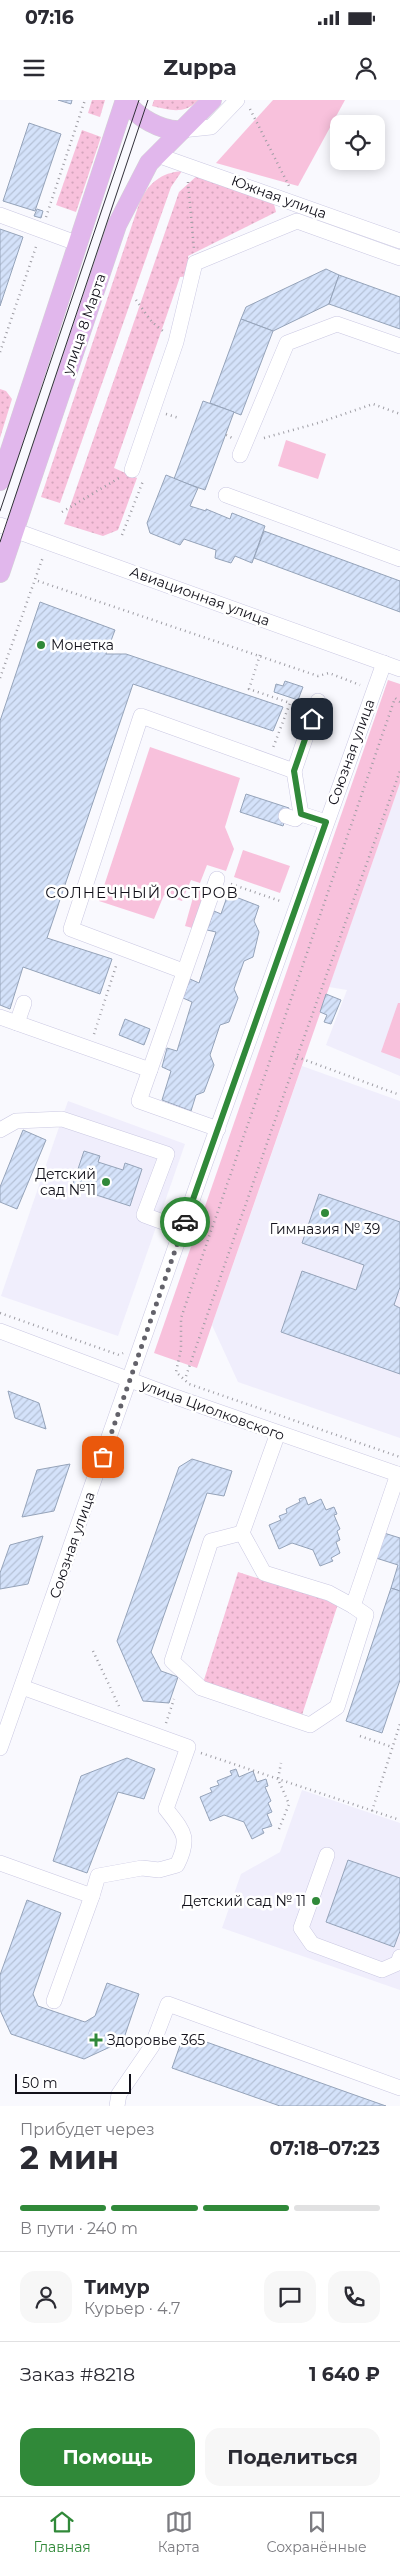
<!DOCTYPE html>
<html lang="ru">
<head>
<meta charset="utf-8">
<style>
  :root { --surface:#fff; --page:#f7f7f7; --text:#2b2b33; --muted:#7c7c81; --line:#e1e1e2; --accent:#308939 }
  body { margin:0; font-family:Montserrat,sans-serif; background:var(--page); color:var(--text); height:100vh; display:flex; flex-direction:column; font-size:19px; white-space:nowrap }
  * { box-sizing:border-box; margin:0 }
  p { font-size:16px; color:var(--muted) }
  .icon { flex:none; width:28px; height:28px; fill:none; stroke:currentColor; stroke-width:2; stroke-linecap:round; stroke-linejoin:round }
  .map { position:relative; height:2006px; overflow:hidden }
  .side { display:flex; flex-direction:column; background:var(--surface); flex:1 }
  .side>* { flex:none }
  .fabs { position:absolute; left:330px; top:15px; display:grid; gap:10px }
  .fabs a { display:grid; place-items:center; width:55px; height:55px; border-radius:10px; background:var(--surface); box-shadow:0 2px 12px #0003; font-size:25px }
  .scale { position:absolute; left:15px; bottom:12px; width:116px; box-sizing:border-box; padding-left:5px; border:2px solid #12111a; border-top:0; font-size:14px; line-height:18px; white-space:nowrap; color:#12111a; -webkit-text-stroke:4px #fff; paint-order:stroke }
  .pin { position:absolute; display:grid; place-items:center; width:42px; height:42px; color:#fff; margin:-21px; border-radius:10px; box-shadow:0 2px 8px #0006 }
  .courier { position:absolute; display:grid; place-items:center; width:50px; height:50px; margin:-25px; border:4px solid #308939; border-radius:50%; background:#fff; color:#222; box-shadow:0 1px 6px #0007 }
  .head em { font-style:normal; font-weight:700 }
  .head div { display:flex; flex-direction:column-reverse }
  .head { display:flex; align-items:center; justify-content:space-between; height:85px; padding:0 20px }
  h1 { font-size:32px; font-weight:700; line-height:38px }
  .bar { display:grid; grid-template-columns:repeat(4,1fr); gap:8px 5px; align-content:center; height:60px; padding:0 20px }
  .bar i { height:6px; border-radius:4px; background:var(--line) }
  .bar .on { background:var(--accent) }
  .bar p { grid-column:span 4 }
  .line { display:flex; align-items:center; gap:12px; padding:0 20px; border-top:1px solid var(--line) }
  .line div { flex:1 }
  .round { display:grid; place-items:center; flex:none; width:52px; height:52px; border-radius:15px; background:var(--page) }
  .action { display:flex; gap:10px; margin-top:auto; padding:10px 20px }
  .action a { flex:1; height:58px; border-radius:15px; background:var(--accent); color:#fff; font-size:20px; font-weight:700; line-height:58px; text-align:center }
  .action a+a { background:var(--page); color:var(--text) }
  .status { display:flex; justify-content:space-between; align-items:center; height:35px; padding:0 25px; background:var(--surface); direction:ltr }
  .status svg { height:14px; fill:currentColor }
  header { display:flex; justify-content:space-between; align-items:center; height:65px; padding:0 20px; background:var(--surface); font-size:22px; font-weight:700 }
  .dock { display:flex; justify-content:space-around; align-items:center; height:70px; border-top:1px solid var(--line); background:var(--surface); font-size:14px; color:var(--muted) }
  .dock a { display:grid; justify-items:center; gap:2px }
  .dock .on { color:var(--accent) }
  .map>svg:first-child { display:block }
</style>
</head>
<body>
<div class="status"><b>07:16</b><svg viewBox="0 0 49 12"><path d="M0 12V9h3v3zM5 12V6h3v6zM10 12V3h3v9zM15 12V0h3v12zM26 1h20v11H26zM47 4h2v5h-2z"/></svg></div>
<header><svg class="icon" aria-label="menu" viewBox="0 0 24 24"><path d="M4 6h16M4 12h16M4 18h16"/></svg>Zuppa<svg class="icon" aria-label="person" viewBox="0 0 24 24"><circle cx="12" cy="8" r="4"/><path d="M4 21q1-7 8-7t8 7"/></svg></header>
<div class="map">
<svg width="400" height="2006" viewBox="0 0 400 2006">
  <defs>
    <pattern id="grass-dots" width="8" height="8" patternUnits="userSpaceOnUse" patternTransform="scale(1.25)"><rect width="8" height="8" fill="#f8c1dc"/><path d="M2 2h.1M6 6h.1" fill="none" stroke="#d4a5bc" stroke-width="1.8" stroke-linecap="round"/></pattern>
    <pattern id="building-hatch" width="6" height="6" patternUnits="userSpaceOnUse" patternTransform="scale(1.25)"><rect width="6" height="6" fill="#d4e2fa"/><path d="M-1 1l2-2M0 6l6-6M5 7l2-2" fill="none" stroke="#b5c1d6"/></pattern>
  </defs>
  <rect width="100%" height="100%" fill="#f9f9fe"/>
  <g fill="#f0eefc">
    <path d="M400,683V976L326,945L347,890L329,887Z"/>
    <path d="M302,966L400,1001V1338L238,1282L212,1225Z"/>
    <path d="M68,1001L185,1044L118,1236L1,1196Z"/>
    <path d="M302,1690L400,1723V1890L222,1828L241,1774L280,1752Z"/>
  </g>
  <g fill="url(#grass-dots)">
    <path d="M92,0H105L100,17L88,13Z"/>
    <path d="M154,0H199C184,15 170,10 152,6Z"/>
    <path d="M82,30L101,37L76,112L56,105Z"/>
    <path d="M182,71L171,87L60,403L41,397L140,101C150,82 161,73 182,71Z"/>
    <path d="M199,74L274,104L276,112L188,156L192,176L180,177L114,368L137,378L118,430L103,436L64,424L179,92Z"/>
    <path d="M0,289L6,291L12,299L0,338Z"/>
    <path d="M238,1472L338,1504L302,1615L203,1583Z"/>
  </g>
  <g fill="#f8c1dc">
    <path d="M273,0H345L298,86L216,63Z"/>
    <path d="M286,340L326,354L318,379L278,366Z"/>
    <path d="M388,580L400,584V683L197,1268L154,1253Z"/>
    <path d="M150,647L240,678L225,727L234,749L226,771L207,765L200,783L191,780L182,801L164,795L154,819L99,801Z"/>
    <path d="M243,750L290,766L280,793L234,777Z"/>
    <path d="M196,787L208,792L196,829L185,826Z"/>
    <path d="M398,903H400V959L381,952Z"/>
  </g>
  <g fill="url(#building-hatch)" stroke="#95a3b9">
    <path d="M58,0H72L71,4Z"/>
    <path d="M29,23L61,34L35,111L3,101Z"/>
    <path d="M37,109L43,111L41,118L34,116Z"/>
    <path d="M0,129L23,137L0,206Z"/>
    <path d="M326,169L339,175L329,204L273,231L241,219L246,207Z"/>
    <path d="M339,175L400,197V229L329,204Z"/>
    <path d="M241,219L273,231L241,315L210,303Z"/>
    <path d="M203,301L234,312L205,390L174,379Z"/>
    <path d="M166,375L198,388L190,406L206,411V409L230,419L232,413L265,426L252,463L235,456L231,463L215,458L216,450L184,439L180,445L150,433L147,423Z"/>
    <path d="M264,431L400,481V512L254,458Z"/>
    <path d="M40,502L115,530L106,554H126L283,607L273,631L133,584L47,838L112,859L100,894L23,867L10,909L0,905V621Z"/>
    <path d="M285,581L303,587L298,600L274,592L276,584L283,586Z"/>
    <path d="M246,694L289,708L283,726L240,712Z"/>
    <path d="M228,794L259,806L254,821L259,832L253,857L244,861L234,889L238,898L229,922L220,925L210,955L214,965L204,992L196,995L191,1011L162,1000L171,971L162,967L167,948L177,951L192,902L183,898L190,879L199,883L216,832L207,830L214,811L221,814Z"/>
    <path d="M326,894L341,900L331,924L324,922L327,915L320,912Z"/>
    <path d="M125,919L150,929L144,945L119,935Z"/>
    <path d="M23,1030L46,1040L17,1109L0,1102V1087Z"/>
    <path d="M84,1051L100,1056L98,1062L123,1070L125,1063L142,1069L130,1106L72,1087Z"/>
    <path d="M319,1094L400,1122V1187L394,1205L400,1208V1274L281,1232L302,1171L356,1190L364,1165L302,1143Z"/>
    <path d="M8,1291L39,1303L46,1329L15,1318Z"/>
    <path d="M192,1359L232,1371L224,1396L207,1393L151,1552L161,1571L178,1577L169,1603L143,1601L117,1541L179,1367Z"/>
    <path d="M70,1364L54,1411L22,1417L37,1370Z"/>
    <path d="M305,1397L308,1405L321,1399L326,1410L334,1407L337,1414L334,1415L340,1429L337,1431L340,1440L336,1442L340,1453L331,1458L333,1461L320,1466L313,1450L292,1443L279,1449L269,1425L281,1420L279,1416L287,1413L286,1409L300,1402L299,1399Z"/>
    <path d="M384,1433L400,1438V1491L391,1488L398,1465L376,1458Z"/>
    <path d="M43,1436L28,1484L0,1489V1473L10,1445Z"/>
    <path d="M391,1488L400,1491V1580L382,1633L346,1621Z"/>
    <path d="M127,1658L155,1669L144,1699L118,1692L87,1773L53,1761L81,1676Z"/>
    <path d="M236,1669L239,1677L253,1671L257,1682L266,1679L268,1686L265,1687L271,1701L268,1703L272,1712L267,1714L272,1726L262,1729L264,1733L252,1739L244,1722L224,1715L210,1721L200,1697L212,1692L210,1688L219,1685L217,1681L232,1675L230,1671Z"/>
    <path d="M348,1760L400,1778V1831L394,1847L326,1822Z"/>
    <path d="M27,1800L61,1813L33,1894L38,1906L85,1922L95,1916L107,1883L139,1894L123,1941L84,1959L11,1934L0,1910V1875Z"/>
    <path d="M184,1934L349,1993L386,2006H280L172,1968Z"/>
  </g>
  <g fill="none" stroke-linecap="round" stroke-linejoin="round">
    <defs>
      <g id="minor">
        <path d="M182,30L211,27L237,0"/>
        <path d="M157,55L400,141"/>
        <path d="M0,115L79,144"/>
        <path d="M240,355L287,243L337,224L400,246"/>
        <path d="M132,370L176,242L195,163L297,121L400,158"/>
        <path d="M226,395L400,459"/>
        <path d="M0,425L400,569"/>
        <path d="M294,671L318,601"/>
        <path d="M286,716L295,719L301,714"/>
        <path d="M217,779L139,1001L218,1029"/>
        <path d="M183,871L71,829L141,616L294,671L301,714L326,722"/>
        <path d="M0,917L150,970"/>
        <path d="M17,923L24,903"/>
        <path d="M0,1030L16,1021L62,1019L167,1054L144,1115L182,1129"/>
        <path d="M0,1231L170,1295L400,1375"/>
        <path d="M278,1333L242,1433L264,1473L329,1493L353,1506L398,1374"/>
        <path d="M242,1433L211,1441L172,1561L201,1588L310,1625L337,1607L366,1515L353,1506"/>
        <path d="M22,1587L188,1647L166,1709C183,1731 191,1737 177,1765L159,1770L142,1768L98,1776L92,1796"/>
        <path d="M0,1648L205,1063L384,563"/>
        <path d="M327,1755L301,1828L312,1844L382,1870L398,1863L400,1857"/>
        <path d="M0,1763L92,1796L54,1901"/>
        <path d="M117,2006L119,1994L152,1946L168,1904L400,1988"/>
      </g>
      <g id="major">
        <path d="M125,0C136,17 162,32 182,30"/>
        <path d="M0,381L125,0"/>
        <path d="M0,473L117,125L149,63L212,0"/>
      </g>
    </defs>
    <use href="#minor" stroke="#cac8e2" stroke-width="16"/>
    <use href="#major" stroke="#d4d4d6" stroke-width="20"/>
    <g stroke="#9e9da4" stroke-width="2.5" stroke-dasharray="1 4" stroke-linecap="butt">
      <path d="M250,9L289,86"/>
      <path d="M188,82L194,149"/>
      <path d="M46,117L85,0"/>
      <path d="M136,200L152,222L163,231"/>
      <path d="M0,252L37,144"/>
      <path d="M166,314L179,318"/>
      <path d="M226,335L232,338"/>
      <path d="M264,338L318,323L373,304L400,314"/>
      <path d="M62,412L119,378"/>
      <path d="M122,435L143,381"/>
      <path d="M38,481L318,576L329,573L360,585"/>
      <path d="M260,555L249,589L290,603L273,648"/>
      <path d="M0,578L43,457"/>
      <path d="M400,602L395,598L181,1218V1249L176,1272L189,1284L400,1357"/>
      <path d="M231,784L283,802"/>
      <path d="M94,934L117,863"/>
      <path d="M297,957L400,995"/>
      <path d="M0,1213L119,1255L123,1253"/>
      <path d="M186,1276L297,957L400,671"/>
      <path d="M93,1551L119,1606"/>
      <path d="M166,1623L174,1599"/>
      <path d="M360,1636L392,1647"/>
      <path d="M201,1653L400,1720"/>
      <path d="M372,1711L400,1624"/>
      <path d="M279,1729L289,1704L278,1679L281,1663"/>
    </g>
    <use href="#minor" stroke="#fff" stroke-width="15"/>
    <use href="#major" stroke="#e1b7ec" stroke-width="19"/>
    <g stroke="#313039" stroke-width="1">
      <path d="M0,411L139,0"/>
      <path d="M0,442L148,0"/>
    </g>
  </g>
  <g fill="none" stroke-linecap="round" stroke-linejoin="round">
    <path stroke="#63626a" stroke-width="5" stroke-dasharray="0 9" d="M103,1357L185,1122"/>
    <path stroke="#308939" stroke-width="6" d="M185,1122L326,722L301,714L294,671L312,619"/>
  </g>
  <g fill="#308939" stroke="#fff" stroke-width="2">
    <circle cx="41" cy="545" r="5"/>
    <circle cx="106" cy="1082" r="5"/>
    <circle cx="325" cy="1113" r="5"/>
    <circle cx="316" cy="1801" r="5"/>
    <path d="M93.5 1932.5h5v5h5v5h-5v5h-5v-5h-5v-5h5z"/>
  </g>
  <g text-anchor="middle" stroke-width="5" stroke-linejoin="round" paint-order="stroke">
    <g font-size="14" fill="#12111a" stroke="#fff">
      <text transform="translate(279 97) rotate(20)" y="5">Южная улица</text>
      <text transform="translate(84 224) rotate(-71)" y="5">улица 8 Марта</text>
      <text transform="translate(200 496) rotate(20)" y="5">Авиационная улица</text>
      <text transform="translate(351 652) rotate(-70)" y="5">Союзная улица</text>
      <text transform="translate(213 1310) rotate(20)" y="5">улица Циолковского</text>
      <text transform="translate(72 1445) rotate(-71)" y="5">Союзная улица</text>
    </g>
    <g font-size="14" fill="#12111a" stroke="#fff" text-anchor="start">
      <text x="51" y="550">Монетка</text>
      <text x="96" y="1079" text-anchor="end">Детский<tspan x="96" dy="16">сад №11</tspan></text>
      <text x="325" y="1134" text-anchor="middle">Гимназия № 39</text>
      <text x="306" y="1806" text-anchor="end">Детский сад № 11</text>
      <text x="107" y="1945">Здоровье 365</text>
    </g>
    <g font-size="15" letter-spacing="1" fill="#12111a" stroke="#fff">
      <text x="142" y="798">СОЛНЕЧНЫЙ ОСТРОВ</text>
    </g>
  </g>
</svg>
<div class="fabs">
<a><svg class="icon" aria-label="locate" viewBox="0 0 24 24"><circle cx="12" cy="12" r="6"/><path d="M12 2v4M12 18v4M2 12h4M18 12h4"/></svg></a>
</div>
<div class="scale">50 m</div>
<div class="pin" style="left:103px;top:1357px;background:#ea580c"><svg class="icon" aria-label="bag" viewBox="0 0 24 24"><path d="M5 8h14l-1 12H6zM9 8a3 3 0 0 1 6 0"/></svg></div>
<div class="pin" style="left:312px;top:619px;background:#1f2937"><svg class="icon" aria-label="home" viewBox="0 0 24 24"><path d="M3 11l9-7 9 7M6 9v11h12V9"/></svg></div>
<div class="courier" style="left:185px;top:1122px"><svg class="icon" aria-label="car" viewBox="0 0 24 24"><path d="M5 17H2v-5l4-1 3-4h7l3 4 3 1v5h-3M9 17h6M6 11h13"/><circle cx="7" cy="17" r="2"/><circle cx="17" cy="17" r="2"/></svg></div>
</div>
<section class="side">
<div class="head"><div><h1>2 мин</h1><p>Прибудет через</p></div><em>07:18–07:23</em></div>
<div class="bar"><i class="on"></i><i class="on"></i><i class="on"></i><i></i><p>В пути · 240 m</p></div>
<div class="line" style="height:90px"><a class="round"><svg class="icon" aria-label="person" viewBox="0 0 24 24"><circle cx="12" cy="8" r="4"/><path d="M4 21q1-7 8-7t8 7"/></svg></a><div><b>Тимур</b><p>Курьер · 4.7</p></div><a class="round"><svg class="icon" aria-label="chat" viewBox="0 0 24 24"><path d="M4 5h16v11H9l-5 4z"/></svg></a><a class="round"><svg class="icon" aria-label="phone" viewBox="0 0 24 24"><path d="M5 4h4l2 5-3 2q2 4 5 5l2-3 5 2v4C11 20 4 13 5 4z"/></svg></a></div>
<div class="line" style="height:65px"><div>Заказ #8218</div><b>1 640 ₽</b></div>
<div class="action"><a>Помощь</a><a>Поделиться</a></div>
</section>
<nav class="dock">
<a class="on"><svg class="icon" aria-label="home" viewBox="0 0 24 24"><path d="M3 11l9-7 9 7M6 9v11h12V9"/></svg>Главная</a>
<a><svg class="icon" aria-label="map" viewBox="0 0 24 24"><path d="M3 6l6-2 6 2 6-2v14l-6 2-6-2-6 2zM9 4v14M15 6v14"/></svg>Карта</a>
<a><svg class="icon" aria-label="saved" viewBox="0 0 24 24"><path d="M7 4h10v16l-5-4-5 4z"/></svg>Сохранённые</a>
</nav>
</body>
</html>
